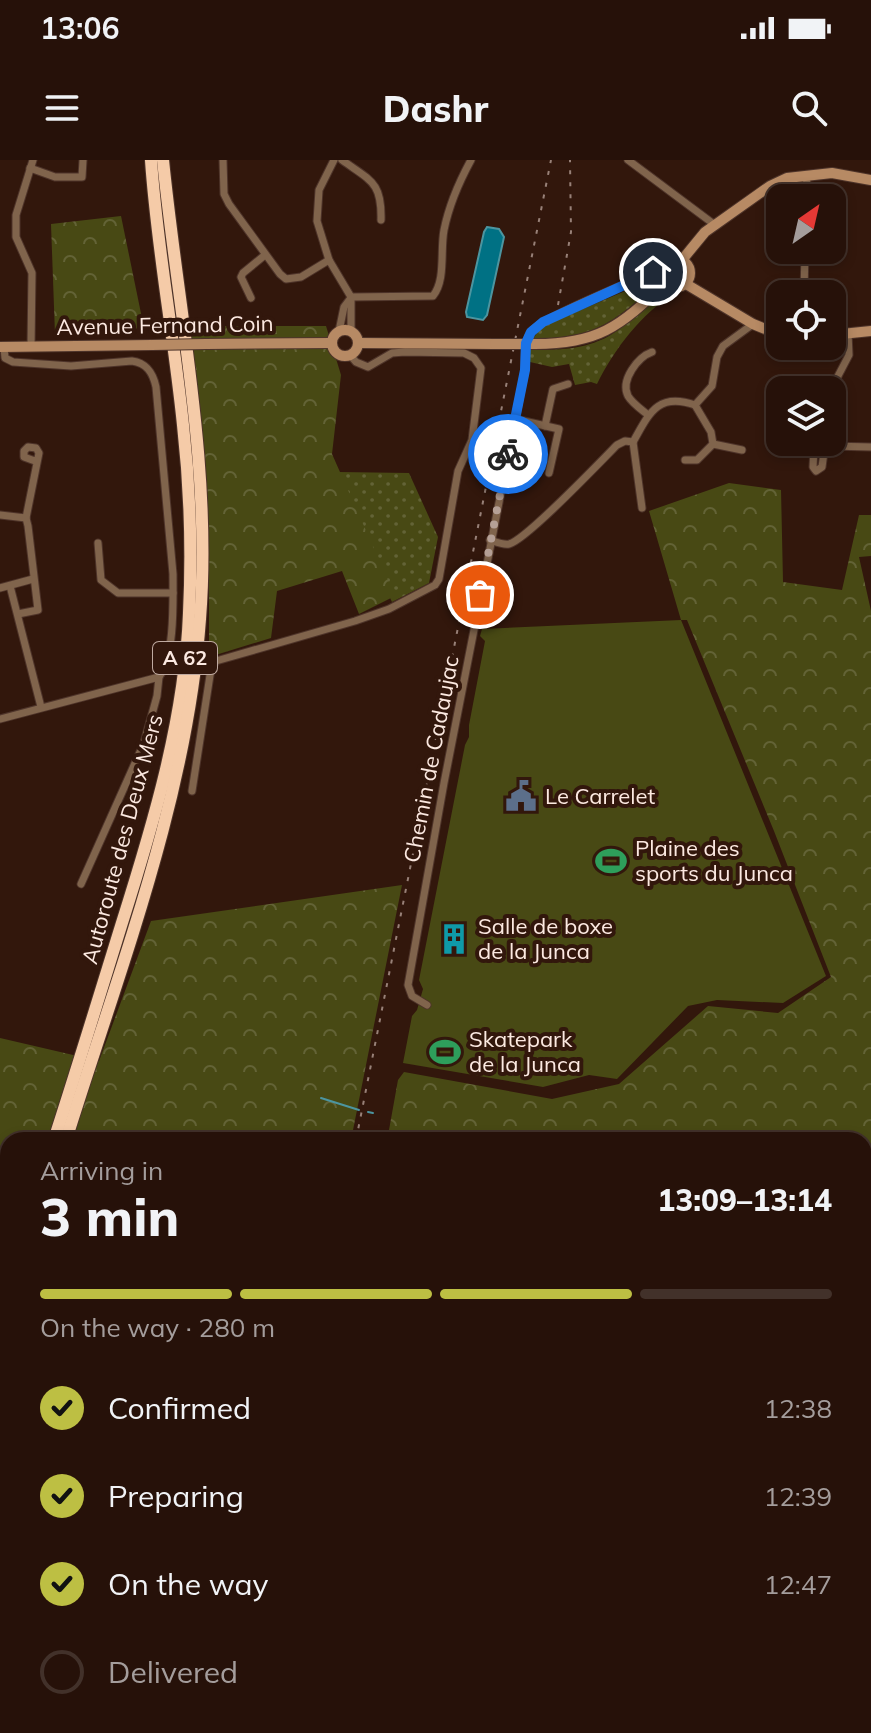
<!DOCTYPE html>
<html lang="en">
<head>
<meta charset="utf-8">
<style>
  :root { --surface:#261109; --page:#2e1a12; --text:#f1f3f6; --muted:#a49d9c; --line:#42312a; --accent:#bdbf43 }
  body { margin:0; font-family:Mulish,sans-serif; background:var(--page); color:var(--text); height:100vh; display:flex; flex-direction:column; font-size:30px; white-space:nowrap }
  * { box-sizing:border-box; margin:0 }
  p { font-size:26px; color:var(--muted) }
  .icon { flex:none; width:44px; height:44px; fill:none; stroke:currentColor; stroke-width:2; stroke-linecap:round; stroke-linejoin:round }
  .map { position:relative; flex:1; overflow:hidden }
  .drawer { position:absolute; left:0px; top:972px; width:872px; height:602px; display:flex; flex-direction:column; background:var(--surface); border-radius:24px 24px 0 0; box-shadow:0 4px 12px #0003,0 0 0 2px var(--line) }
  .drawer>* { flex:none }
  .needle { width:52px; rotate:34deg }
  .tools { position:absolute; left:766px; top:24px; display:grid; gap:16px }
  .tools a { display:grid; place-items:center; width:80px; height:80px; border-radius:16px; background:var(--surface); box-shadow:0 4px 12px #0003,0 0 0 2px var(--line); font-size:40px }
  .pin { position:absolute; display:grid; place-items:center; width:68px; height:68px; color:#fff; margin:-34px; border:4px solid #fff; border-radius:50%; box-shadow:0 2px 8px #0007 }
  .courier { position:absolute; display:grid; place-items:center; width:80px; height:80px; margin:-40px; border:6px solid #1a73e8; border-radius:50%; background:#fff; color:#222; box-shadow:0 2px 10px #0007 }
  .summary em { font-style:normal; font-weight:800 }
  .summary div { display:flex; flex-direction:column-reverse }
  .summary { display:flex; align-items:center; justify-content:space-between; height:136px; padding:0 40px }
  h1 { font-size:52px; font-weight:800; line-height:60px }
  .bar { display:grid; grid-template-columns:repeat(4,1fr); gap:12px 8px; align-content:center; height:96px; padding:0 40px }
  .bar i { height:10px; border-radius:6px; background:var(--line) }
  .bar .selected { background:var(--accent) }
  .bar p { grid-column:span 4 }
  ol { padding:0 40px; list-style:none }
  li { display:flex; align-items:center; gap:24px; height:88px }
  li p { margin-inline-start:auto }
  li .icon { padding:8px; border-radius:50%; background:var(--accent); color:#111; stroke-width:4 }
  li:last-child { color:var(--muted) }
  li i { width:44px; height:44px; border:4px solid var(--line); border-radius:50% }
  .status { display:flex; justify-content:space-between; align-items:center; height:56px; padding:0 40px; background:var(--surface); direction:ltr }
  .status svg { height:22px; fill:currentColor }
  header { display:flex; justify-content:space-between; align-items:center; height:104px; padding:0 40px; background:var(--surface); font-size:36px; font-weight:800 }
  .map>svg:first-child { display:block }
</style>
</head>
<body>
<div class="status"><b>13:06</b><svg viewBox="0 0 49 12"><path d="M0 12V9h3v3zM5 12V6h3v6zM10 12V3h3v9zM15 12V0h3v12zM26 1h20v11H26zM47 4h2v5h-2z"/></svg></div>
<header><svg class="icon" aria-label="menu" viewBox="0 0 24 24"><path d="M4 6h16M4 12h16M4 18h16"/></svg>Dashr<svg class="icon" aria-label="search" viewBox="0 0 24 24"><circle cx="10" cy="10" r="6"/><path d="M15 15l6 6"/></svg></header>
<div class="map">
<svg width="871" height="1573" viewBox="0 0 871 1573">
  <defs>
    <pattern id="grass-dots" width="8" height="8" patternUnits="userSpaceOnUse" patternTransform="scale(2)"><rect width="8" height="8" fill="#484914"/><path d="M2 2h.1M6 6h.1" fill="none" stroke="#636336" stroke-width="1.8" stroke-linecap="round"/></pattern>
    <pattern id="forest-crowns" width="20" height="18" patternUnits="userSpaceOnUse" patternTransform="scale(2)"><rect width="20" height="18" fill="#484914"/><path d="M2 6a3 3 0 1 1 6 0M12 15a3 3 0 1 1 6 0" fill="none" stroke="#636336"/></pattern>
  </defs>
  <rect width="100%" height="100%" fill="#32170c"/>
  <g fill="url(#grass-dots)">
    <path d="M651,120L655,121V125C611,165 594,177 533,179L541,167Z"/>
    <path d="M676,132C641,154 615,188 597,224L591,222L575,225L569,204L552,207L530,202V190C558,190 584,190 609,176C633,163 649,133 676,132Z"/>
    <path d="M337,312L409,313L438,377L429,423L392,442L333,317Z"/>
    <path d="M864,1509L871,1512V1573H799L804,1566H864Z"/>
  </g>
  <g fill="url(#forest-crowns)">
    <path d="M121,56L144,168L55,174L51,64Z"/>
    <path d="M190,166H326L341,215L332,294L395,436L359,454L342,411L277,431L271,478L209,497V383L204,296Z"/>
    <path d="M729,323L781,330L783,422L842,430L859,355H871V396L859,397L871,451V1512L864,1509V980H426L389,970L398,920L404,912L552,939L619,924L708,846L778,853L831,817L774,671L687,460H681L649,351Z"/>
    <path d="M402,725L351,980H8V1372L3,1369L6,1350L0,1320V878L99,901L151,761Z"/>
  </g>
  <path fill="#484914" d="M681,460L826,816L783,843L717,840L688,846L617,919L589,915L543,927L403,903L412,856L417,850L423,829L419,820L465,585L469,577V565L485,481L480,476L482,469Z"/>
  <path fill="#007184" stroke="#4c95a0" stroke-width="2" d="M487,67L499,69L504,77L487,155L483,160L467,157L466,152L484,72Z"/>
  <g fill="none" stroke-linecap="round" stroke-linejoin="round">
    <g stroke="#4c95a0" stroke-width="2">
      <path d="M321,938L359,950"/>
      <path d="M368,952L373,953"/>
      <path d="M0,1320L8,1351"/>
      <path d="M864,1489L871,1494"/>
    </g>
    <defs>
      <g id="minor">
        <path d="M223,0L224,34L229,44L280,114L286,119L301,117L329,100"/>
        <path d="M334,0L319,30L317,61L329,100L351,137V171"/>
        <path d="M342,0C371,21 382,22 381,60"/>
        <path d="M628,0L715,65"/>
        <path d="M30,8L55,17H82L83,0"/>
        <path d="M806,38L807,15"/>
        <path d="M804,134L805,90"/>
        <path d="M351,137L433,136C446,120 440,91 444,70C449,45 459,22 471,0"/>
        <path d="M251,138L241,117L243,113L265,95"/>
        <path d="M339,171L344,147L350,139"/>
        <path d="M31,186L32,113L16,77V55L33,0"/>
        <path d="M832,248L838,216L849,195L848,173"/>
        <path d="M648,255C642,250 632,243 628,236C620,220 638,197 652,192"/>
        <path d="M515,259L559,269L549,313"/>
        <path d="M545,266L553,229L568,224"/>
        <path d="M633,282C649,254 657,232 695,245L712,226L717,197L723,186L753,164"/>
        <path d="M817,282L814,287L813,307L816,311L822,307L825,285"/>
        <path d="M822,283L830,286L871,287"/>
        <path d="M713,284L742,290"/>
        <path d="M685,300H697L713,284L711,272L695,245"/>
        <path d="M0,355L26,358L28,366L38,450L18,454"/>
        <path d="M26,358L39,293L36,288L28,287L24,291V297L35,301"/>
        <path d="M490,380C496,382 503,385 509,384C526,380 600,302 617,285L625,281L633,282L642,348"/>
        <path d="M98,383L101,420L118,433H173"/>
        <path d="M10,426L41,547"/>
        <path d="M0,428L33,419"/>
        <path d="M0,559L159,517C175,496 173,441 173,414L156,227C153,213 147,203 132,201L71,206L13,202L5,198L4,187"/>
        <path d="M192,631L211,509L216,501L355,461L389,449L435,425L439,419L458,311L472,280L481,208L474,198L464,193L405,192L392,193L368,207L356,202L350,195"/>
        <path d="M81,724L144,583L157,536L159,517"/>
        <path d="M427,845L412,836L408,825L444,623L525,210C525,198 524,184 530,173C539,158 631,122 653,112L662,114"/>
        <path d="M0,1542L8,1552"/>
        <path d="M20,1566L26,1573"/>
        <path d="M292,1566L315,1573"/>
        <path d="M101,1573L110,1566"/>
        <path d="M223,1573V1566"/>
      </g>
      <g id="secondary">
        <circle cx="676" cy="113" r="14"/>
        <path d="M682,100L705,72L770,26L787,18L832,13L871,20"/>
        <path d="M686,124L753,164L780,175"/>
        <circle cx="345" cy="183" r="13"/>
        <path d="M832,175L871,171"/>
        <path d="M358,183L495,184"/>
        <path d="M206,184L331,183"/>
        <path d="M531,184C597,185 620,167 665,123"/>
        <path d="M0,187L152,185"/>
      </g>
      <g id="motorway">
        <path d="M54,980C77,909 99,837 121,766C153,665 185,559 189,453C192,390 190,327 183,265C174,176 157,89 151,0"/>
        <path d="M66,980C119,810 187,638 200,459C212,306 178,151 163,0"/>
        <path d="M0,1169L8,1140"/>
        <path d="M0,1214L8,1182"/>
      </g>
    </defs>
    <use href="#minor" stroke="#4e342a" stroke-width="9"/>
    <use href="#secondary" stroke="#4e342a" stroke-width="12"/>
    <use href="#motorway" stroke="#4e342a" stroke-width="14"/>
    <use href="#minor" stroke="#80644c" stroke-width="7"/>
    <use href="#secondary" stroke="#b78a64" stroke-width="10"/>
    <use href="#motorway" stroke="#f5cba8" stroke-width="12"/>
    <g stroke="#988178" stroke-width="2" stroke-dasharray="4 8" stroke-linecap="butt">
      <path d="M558,145L571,72L570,0"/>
      <path d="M356,980L551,0"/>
      <path d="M236,1573L237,1566"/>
    </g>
    <defs>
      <g id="secondary-bridge">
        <path d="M495,184H531"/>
        <path d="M152,185L206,184"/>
      </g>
    </defs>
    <use href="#secondary-bridge" stroke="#4e342a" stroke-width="12" stroke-linecap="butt"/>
    <use href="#secondary-bridge" stroke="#b78a64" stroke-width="10"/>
  </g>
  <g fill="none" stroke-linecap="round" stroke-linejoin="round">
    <path stroke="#b5a096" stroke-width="8" stroke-dasharray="0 14.4" d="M480,435L508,294"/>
    <path stroke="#1a73e8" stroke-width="10" d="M508,294L525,210L526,183L531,172L543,162L653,112"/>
  </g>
  <defs>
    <symbol id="civic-bare" viewBox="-9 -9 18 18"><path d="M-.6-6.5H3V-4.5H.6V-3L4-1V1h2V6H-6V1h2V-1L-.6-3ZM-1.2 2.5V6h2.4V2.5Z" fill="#5c6f8a" stroke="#32170c" stroke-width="2.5" paint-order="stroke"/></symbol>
    <symbol id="stadium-bare" viewBox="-9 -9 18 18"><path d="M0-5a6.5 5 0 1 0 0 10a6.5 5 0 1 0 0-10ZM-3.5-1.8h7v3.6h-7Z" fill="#2e9e5b" stroke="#32170c" stroke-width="2.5" paint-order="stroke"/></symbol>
    <symbol id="building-bare" viewBox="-9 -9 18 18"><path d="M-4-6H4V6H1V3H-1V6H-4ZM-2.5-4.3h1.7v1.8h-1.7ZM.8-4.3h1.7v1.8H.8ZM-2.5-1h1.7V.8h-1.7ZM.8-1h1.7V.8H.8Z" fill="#0f9aa8" stroke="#32170c" stroke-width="2.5" paint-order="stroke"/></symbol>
  </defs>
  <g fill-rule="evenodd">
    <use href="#civic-bare" x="499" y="614" width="44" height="44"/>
    <use href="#stadium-bare" x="589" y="679" width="44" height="44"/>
    <use href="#building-bare" x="432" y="757" width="44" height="44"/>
    <use href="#stadium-bare" x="423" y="870" width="44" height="44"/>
  </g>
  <g text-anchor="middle" stroke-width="8" stroke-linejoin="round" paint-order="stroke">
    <rect fill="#32170c" stroke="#bfaaa1" stroke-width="2" x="153" y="482" width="64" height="32" rx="6"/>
    <g font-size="20" font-weight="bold" fill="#fce9e1">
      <text x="185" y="505">A 62</text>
    </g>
    <g font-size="22" fill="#fce9e1" stroke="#32170c">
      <text transform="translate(165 165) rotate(-1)" y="8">Avenue Fernand Coin</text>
      <text transform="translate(431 599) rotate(-79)" y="8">Chemin de Cadaujac</text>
      <text transform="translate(122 679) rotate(-75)" y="8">Autoroute des Deux Mers</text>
    </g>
    <g font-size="22" fill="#fce9e1" stroke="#32170c" text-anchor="start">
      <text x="545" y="644">Le Carrelet</text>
      <text x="635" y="696">Plaine des<tspan x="635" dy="25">sports du Junca</tspan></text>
      <text x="478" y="774">Salle de boxe<tspan x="478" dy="25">de la Junca</tspan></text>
      <text x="469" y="887">Skatepark<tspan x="469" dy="25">de la Junca</tspan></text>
    </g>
  </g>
</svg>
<div class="tools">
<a><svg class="needle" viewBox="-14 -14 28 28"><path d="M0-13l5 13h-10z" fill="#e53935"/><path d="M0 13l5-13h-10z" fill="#a49d9c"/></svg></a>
<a><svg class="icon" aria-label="locate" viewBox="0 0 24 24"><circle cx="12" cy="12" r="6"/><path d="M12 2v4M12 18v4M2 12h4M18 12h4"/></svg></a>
<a><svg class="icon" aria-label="layers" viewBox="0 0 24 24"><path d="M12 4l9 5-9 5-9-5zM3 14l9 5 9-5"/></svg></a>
</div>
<div class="pin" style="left:480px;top:435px;background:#ea580c"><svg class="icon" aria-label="bag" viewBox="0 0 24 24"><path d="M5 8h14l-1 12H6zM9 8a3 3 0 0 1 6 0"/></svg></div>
<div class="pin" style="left:653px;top:112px;background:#1f2937"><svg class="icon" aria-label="home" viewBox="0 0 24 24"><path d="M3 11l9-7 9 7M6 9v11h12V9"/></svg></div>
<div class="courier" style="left:508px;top:294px"><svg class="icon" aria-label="bike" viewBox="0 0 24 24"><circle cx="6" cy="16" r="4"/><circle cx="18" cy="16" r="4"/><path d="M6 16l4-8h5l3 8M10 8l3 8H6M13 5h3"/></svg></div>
<section class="drawer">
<div class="summary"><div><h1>3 min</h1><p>Arriving in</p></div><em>13:09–13:14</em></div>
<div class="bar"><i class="selected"></i><i class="selected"></i><i class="selected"></i><i></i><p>On the way · 280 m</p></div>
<ol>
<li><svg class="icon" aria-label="check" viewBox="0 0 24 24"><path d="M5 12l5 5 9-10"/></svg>Confirmed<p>12:38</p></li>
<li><svg class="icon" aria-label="check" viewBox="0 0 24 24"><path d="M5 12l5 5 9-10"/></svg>Preparing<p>12:39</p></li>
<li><svg class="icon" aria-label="check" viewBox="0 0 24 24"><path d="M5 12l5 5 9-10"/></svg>On the way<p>12:47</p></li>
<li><i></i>Delivered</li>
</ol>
</section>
</div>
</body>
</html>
